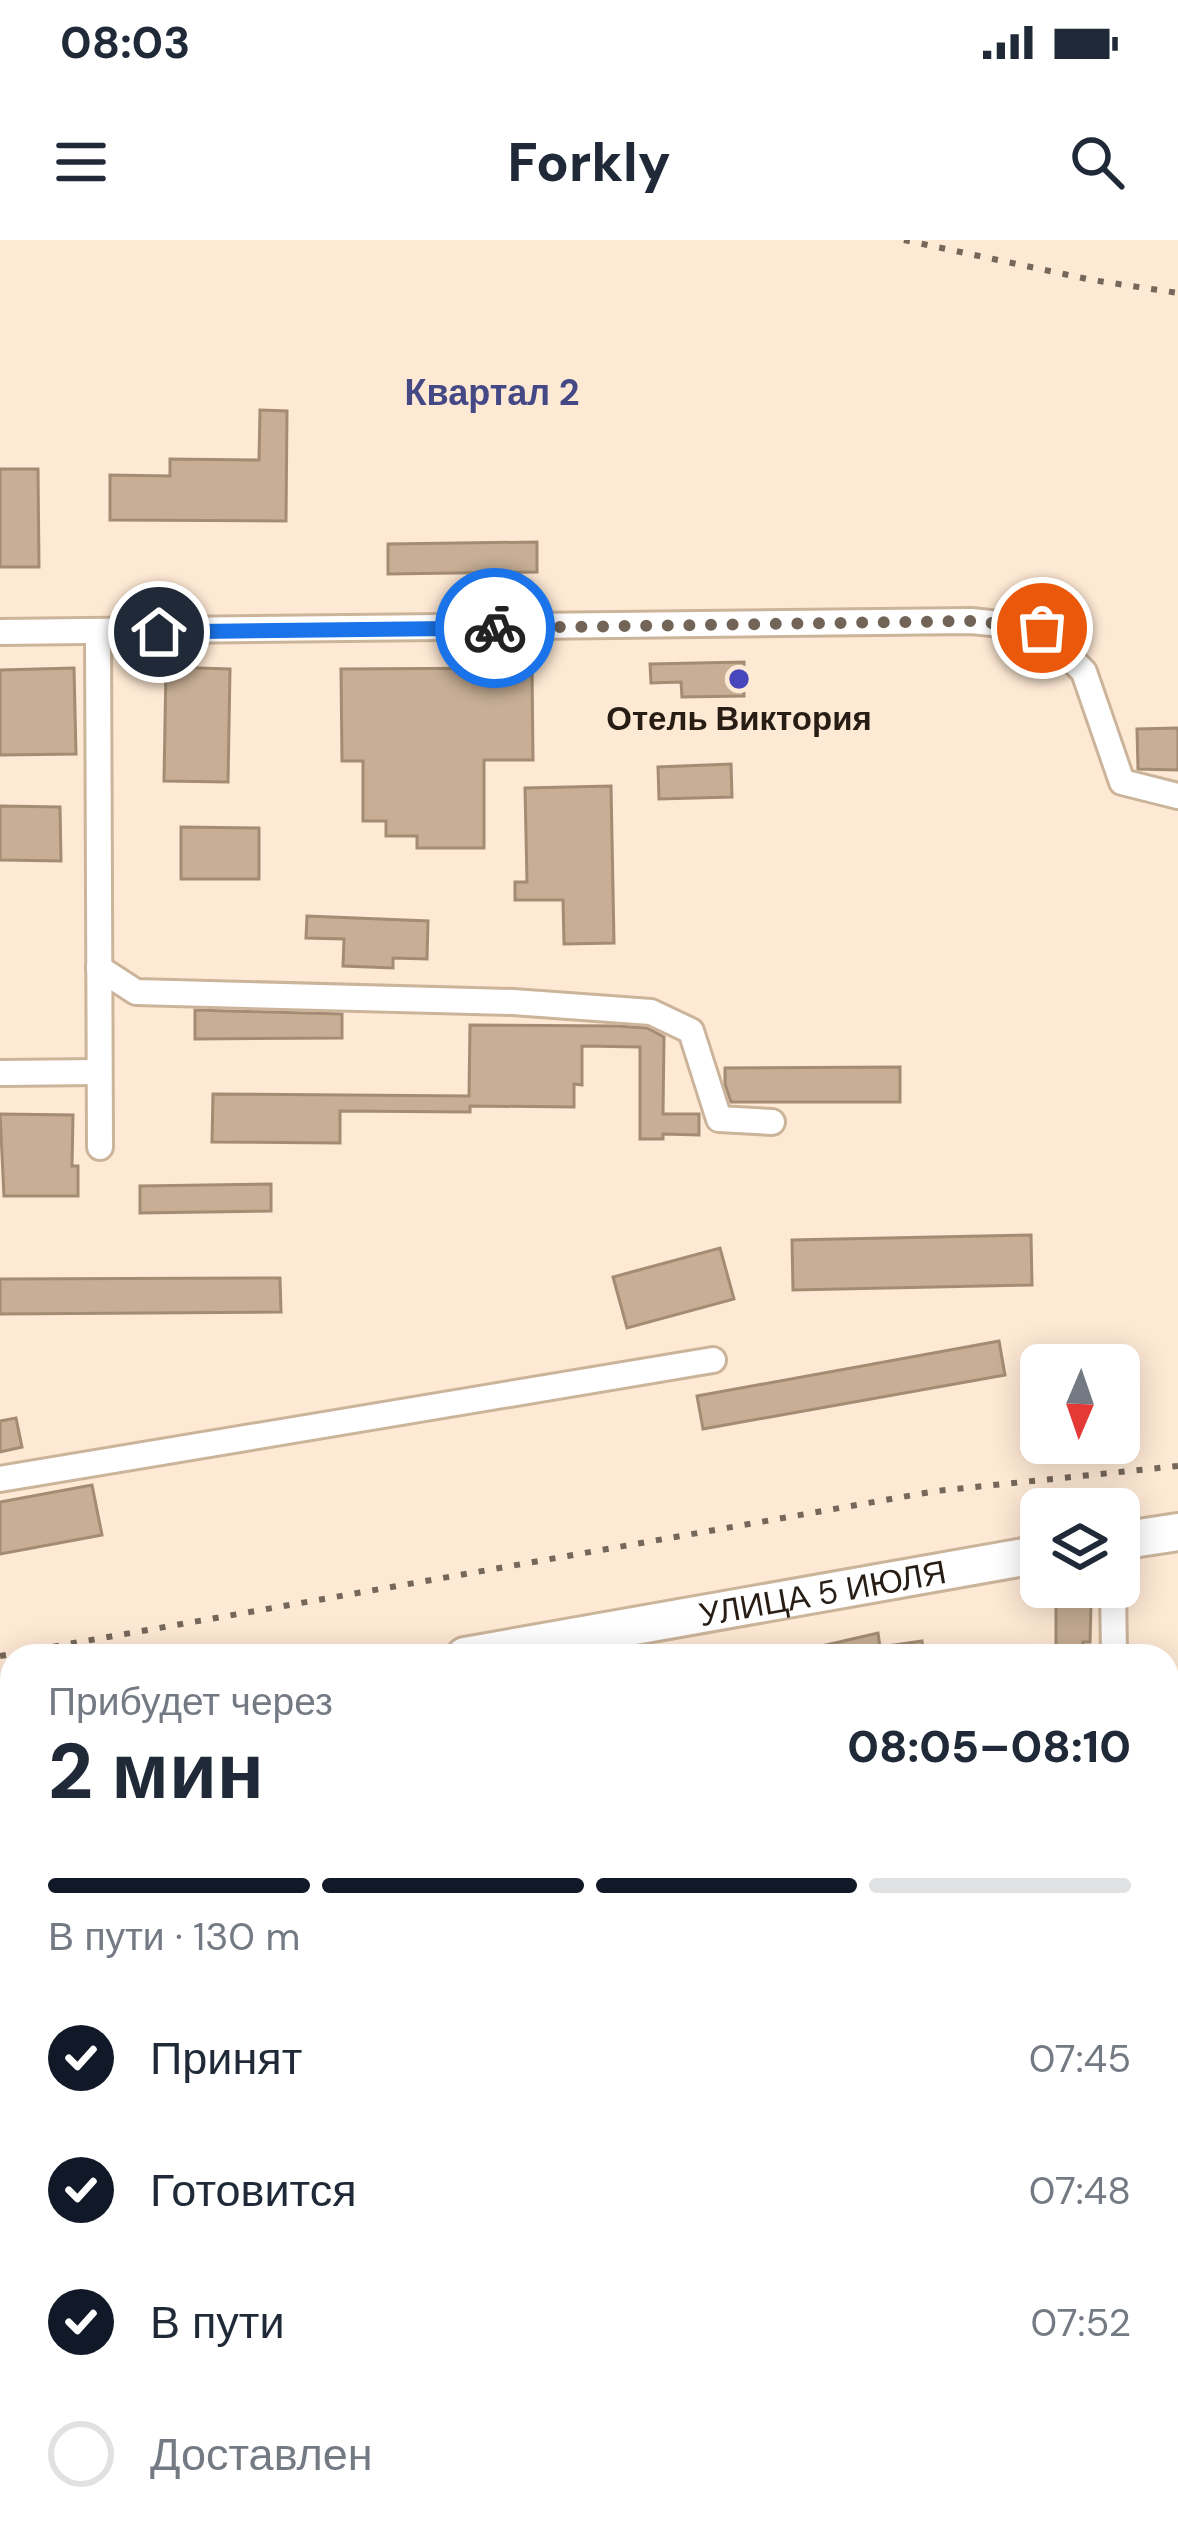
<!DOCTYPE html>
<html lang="ru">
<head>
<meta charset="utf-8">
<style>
  :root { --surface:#fff; --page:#f6f6f7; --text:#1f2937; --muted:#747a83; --line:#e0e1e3; --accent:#111827 }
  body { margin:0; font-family:"DM Sans",sans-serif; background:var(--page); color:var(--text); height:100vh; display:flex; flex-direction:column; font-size:45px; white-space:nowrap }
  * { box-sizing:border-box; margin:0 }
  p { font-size:39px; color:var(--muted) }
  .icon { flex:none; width:66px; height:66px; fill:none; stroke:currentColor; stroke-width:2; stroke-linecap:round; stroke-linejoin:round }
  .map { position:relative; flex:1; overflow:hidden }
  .drawer { position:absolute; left:0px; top:1404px; width:1179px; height:903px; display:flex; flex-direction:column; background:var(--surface); border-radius:36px 36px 0 0; box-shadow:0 6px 30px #0003 }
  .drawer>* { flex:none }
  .needle { width:78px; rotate:182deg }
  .controls { position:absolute; left:1020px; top:1104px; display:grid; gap:24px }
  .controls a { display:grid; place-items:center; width:120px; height:120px; border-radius:18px; background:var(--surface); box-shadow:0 6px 30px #0003; font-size:60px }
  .pin { position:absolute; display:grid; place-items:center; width:102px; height:102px; color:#fff; margin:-51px; border:6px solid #fff; border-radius:50%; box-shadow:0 3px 12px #0007 }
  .courier { position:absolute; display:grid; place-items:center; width:120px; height:120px; margin:-60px; border:9px solid #1a73e8; border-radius:50%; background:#fff; color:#222; box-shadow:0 3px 15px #0007 }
  .headline em { font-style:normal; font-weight:800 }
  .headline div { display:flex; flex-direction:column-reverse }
  .headline { display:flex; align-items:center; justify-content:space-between; height:204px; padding:0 48px }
  h1 { font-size:78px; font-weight:800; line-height:90px }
  .bar { display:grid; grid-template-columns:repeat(4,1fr); gap:18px 12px; align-content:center; height:144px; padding:0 48px }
  .bar i { height:15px; border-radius:9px; background:var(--line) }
  .bar .current { background:var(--accent) }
  .bar p { grid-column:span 4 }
  ol { padding:0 48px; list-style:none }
  li { display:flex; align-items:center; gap:36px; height:132px }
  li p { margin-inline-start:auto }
  li .icon { padding:12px; border-radius:50%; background:var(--accent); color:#fff; stroke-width:4 }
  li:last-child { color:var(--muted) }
  li i { width:66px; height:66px; border:6px solid var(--line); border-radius:50% }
  .status { display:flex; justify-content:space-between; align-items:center; height:84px; padding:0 60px; background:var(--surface); direction:ltr }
  .status svg { height:33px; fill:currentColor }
  header { display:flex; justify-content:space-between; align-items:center; height:156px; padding:0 48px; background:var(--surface); font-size:54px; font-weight:800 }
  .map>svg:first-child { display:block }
</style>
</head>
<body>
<div class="status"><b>08:03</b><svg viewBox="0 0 49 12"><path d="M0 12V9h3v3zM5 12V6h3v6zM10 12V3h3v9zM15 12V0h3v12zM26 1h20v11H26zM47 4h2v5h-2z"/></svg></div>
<header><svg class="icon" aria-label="menu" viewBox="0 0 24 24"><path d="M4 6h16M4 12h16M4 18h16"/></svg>Forkly<svg class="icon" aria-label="search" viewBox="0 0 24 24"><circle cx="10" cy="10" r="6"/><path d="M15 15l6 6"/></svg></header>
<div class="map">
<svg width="1178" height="2305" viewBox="0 0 1178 2305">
  <rect width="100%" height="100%" fill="#fee9d4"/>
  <g fill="#c7ae95" stroke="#a48c74" stroke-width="3">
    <path d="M260,170L287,171L286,281L110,280V235L170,236V219L259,220Z"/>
    <path d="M0,229H38L39,327H0Z"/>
    <path d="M537,302V332L388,334V304Z"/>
    <path d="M744,422V456L682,457L681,442L651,443L650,424Z"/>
    <path d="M166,427L230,429L228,542L164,541Z"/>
    <path d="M74,428L76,514L0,515V430Z"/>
    <path d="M532,428L533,520H484V608H417V596H386V581H363V521H342L341,429Z"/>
    <path d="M1178,488V530L1138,529L1137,489Z"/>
    <path d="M731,524L732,557L659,559L658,527Z"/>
    <path d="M611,546L614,703L564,704L563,660H515V642H527L525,548Z"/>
    <path d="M0,566L60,567L61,621L0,620Z"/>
    <path d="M181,587L259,588V639H181Z"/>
    <path d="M307,676L428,681L427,719L393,718V728L343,726L344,699L306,698Z"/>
    <path d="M195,770L342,774V798L195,799Z"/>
    <path d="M470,785L616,786L647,788L664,797L663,874H699V895L663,894V899H640V807L582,806V845L574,844V867L470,866V872L340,871V903L212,902L213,854L469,856Z"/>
    <path d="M900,827V862H731L725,844V828Z"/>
    <path d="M0,874L73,875L72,926H78V956H4Z"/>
    <path d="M271,944V971L140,973V946Z"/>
    <path d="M1031,995L1032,1045L793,1050L792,1000Z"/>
    <path d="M720,1008L734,1059L627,1088L613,1037Z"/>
    <path d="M280,1038L281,1072L0,1074V1039Z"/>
    <path d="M999,1101L1005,1135L703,1189L697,1156Z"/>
    <path d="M16,1178L22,1207L0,1212V1181Z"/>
    <path d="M92,1245L102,1295L0,1314V1262Z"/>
    <path d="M1056,1364H1091L1090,1402H1083V1416H1056Z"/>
    <path d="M878,1393L880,1407L922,1401L924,1416H814L813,1408Z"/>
  </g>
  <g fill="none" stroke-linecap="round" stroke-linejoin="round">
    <defs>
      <g id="minor">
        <path d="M0,392L971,381L1041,388L1084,432L1122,542L1178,556"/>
        <path d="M98,393L100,907"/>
        <path d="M99,728L136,752L513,762L651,772L691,791L719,879L772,882"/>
        <path d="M0,833L99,832"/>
        <path d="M0,1239L713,1120"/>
        <path d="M1113,1347L1114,1416"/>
        <path d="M1167,1707H1178"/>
        <path d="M0,1713H12"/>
        <path d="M0,1946H12"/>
        <path d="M357,2295V2305"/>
        <path d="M418,2295V2305"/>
        <path d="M1121,2295V2305"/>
        <path d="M31,2298L263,2295"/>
        <path d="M622,2305V2295"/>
        <path d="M986,2305V2295"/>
      </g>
      <path id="major" d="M522,2305V2295"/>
      <g id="highway">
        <path d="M1119,1301L1178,1292"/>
        <path id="s1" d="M465,1416L1041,1314"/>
        <path d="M0,1496L12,1494"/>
      </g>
    </defs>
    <use href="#minor" stroke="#ccb49b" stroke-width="30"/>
    <use href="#major" stroke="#ccb49b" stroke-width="39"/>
    <use href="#highway" stroke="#ccb49b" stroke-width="42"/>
    <use href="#minor" stroke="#fff" stroke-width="24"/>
    <use href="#major" stroke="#fff" stroke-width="33"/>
    <use href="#highway" stroke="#fff" stroke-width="36"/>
    <g stroke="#75675a" stroke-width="6" stroke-dasharray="6 12" stroke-linecap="butt">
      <path d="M904,0L1092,40L1178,53"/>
      <path d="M0,1416L936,1251L1178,1226"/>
    </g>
  </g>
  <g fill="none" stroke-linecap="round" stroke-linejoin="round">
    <path stroke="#726457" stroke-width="12" stroke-dasharray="0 21.6" d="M495,388L971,381L1042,388"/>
    <path stroke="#1a73e8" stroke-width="15" d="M159,392L495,388"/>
  </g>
  <circle fill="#4846bc" stroke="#fee9d4" stroke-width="4.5" cx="739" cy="439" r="12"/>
  <g text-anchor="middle" stroke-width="9" stroke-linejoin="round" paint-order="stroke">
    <g font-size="33" font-weight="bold" fill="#271d14" stroke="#fee9d4">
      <text x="739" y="490">Отель Виктория</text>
    </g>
    <g font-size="33" fill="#271d14" stroke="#fee9d4">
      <text dy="12" stroke="none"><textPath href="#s1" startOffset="363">УЛИЦА 5 ИЮЛЯ</textPath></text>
    </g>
    <g font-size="36" font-weight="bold" fill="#444986" stroke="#fee9d4">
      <text x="492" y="165">Квартал 2</text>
    </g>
  </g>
</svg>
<div class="controls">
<a><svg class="needle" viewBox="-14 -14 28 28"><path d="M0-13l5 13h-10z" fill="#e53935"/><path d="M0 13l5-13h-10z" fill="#747a83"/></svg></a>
<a><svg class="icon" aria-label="layers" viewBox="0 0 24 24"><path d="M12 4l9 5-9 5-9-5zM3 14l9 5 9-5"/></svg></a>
</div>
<div class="pin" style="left:1042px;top:388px;background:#ea580c"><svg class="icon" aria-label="bag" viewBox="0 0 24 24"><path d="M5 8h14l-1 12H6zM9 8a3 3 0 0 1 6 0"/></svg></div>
<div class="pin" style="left:159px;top:392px;background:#1f2937"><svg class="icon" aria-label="home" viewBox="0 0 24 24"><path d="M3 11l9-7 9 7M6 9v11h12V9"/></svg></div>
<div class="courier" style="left:495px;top:388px"><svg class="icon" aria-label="bike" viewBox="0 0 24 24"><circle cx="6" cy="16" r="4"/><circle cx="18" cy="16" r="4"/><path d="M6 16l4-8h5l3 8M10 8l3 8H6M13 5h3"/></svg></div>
<section class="drawer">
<div class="headline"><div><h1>2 мин</h1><p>Прибудет через</p></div><em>08:05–08:10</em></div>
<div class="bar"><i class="current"></i><i class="current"></i><i class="current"></i><i></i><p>В пути · 130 m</p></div>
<ol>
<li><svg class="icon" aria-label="check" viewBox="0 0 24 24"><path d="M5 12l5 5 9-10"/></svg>Принят<p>07:45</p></li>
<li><svg class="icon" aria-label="check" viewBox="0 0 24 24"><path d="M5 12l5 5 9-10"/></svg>Готовится<p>07:48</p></li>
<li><svg class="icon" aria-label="check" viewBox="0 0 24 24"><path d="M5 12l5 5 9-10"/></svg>В пути<p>07:52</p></li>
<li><i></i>Доставлен</li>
</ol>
</section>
</div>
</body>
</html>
